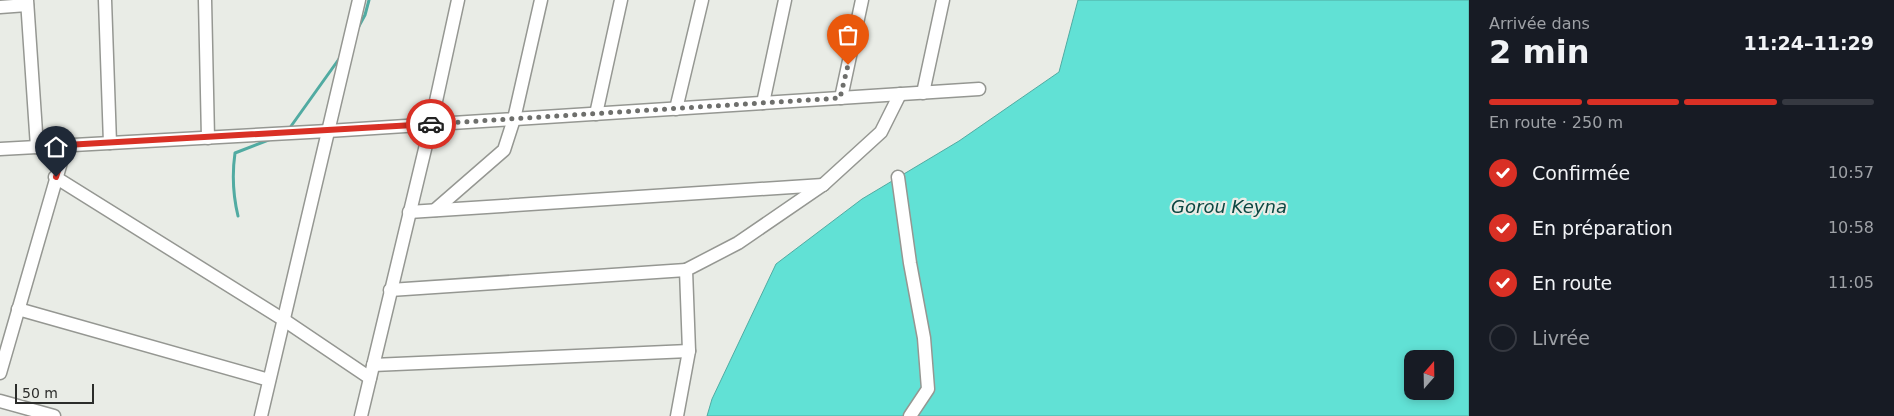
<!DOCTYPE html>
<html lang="fr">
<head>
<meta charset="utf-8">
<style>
  :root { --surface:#171b24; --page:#20242c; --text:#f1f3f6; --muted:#9ea1a6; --line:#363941; --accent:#d93025 }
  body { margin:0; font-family:"DejaVu Sans",sans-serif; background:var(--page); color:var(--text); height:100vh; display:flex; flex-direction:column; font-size:19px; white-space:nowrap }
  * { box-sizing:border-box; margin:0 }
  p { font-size:16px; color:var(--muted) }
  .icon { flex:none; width:28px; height:28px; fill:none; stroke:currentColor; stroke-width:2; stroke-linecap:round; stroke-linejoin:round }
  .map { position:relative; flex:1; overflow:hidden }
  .panel { display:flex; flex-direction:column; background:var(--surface); width:425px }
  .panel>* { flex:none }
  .needle { width:32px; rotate:20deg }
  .fabs { position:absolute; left:1404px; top:350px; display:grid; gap:10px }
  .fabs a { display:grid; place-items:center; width:50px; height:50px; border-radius:10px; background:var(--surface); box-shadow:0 2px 8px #0003; font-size:25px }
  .scale { position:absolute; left:15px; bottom:12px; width:79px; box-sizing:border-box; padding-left:5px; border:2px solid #2b2c2a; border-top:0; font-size:14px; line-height:18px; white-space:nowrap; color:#2b2c2a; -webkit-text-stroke:4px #e9ece6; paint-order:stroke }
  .pin { position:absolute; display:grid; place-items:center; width:42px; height:42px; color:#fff; margin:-51px -21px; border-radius:50% 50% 50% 0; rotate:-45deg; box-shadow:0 0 5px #0007 }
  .pin .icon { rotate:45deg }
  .courier { position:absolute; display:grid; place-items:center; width:50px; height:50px; margin:-25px; border:4px solid #d93025; border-radius:50%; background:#fff; color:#222; box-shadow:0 1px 6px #0007 }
  .summary em { font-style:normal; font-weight:600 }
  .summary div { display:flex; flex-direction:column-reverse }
  .summary { display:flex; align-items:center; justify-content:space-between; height:85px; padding:0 20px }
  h1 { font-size:32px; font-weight:600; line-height:38px }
  .bar { display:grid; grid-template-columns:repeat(4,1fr); gap:8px 5px; align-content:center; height:60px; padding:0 20px }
  .bar i { height:6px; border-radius:4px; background:var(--line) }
  .bar .selected { background:var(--accent) }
  .bar p { grid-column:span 4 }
  ol { padding:0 20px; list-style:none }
  li { display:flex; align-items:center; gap:15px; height:55px }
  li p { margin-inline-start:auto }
  li .icon { padding:5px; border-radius:50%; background:var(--accent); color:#fff; stroke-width:4 }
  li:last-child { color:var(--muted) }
  li i { width:28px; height:28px; border:2px solid var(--line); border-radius:50% }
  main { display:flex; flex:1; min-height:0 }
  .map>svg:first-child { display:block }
</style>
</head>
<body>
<main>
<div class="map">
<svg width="1469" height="416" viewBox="0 0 1469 416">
  <rect width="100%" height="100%" fill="#e9ece6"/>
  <path fill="#61e1d5" stroke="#51aba2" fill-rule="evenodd" d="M1078,0H1469V416H707L712,399L776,264L862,199L959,141L1059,72ZM1412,359H1445V391H1412Z"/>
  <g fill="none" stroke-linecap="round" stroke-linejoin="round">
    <g stroke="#51aba2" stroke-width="3">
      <path d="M359,26L365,15L369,0"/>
      <path d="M289,129L339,59"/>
      <path d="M238,216C233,195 232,174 235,153L271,139"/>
    </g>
    <defs>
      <g id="street">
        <path d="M27,0L37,147"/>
        <path d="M105,0L110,143"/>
        <path d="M205,0L208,138"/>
        <path d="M0,7L27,5"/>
        <path d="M923,93L943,0"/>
        <path d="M841,98L862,0"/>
        <path d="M763,103L785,0"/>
        <path d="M676,109L702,0"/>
        <path d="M596,114L621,0"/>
        <path d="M0,149L328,131L979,89"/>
        <path d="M55,177L284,320L370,378"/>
        <path d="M898,177L910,263L924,338L928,389L910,416"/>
        <path d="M435,210L504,150L514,119L541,0"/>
        <path d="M409,212L823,185"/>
        <path d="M390,290L686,270"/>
        <path d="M18,309L269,380"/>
        <path d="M373,365L689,351"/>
        <path d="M0,373L66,145"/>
        <path d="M0,401L54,416"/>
        <path d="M261,416L359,0"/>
        <path d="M361,416L431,124L458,0"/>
        <path d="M677,416L689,351L686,270L738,243L824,184L881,132L900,94"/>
      </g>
    </defs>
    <use href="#street" stroke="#959792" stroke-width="15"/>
    <use href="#street" stroke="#fff" stroke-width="12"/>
  </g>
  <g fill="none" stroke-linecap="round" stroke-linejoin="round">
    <path stroke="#6e6f6c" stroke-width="5" stroke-dasharray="0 9" d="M431,124L840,98L848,65"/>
    <path stroke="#d93025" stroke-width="6" d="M56,177L66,145L431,124"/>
  </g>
  <g text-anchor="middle" stroke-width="4.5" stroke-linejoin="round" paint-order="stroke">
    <g font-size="18" font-style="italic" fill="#0c4742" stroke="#e9ece6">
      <text x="1229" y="213">Gorou Keyna</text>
    </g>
  </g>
</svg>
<div class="fabs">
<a><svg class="needle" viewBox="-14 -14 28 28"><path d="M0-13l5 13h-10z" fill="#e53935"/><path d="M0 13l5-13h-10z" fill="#9ea1a6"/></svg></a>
</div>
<div class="scale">50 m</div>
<div class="pin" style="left:848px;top:65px;background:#ea580c"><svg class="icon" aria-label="bag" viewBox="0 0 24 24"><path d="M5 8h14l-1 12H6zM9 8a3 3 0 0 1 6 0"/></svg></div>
<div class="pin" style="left:56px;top:177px;background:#1f2937"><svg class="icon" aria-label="home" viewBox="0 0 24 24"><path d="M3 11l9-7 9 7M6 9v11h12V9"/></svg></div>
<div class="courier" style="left:431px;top:124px"><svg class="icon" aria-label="car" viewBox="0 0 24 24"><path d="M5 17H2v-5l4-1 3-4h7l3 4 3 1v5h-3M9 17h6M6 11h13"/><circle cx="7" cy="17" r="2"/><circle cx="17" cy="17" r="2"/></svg></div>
</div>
<section class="panel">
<div class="summary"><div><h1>2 min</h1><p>Arrivée dans</p></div><em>11:24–11:29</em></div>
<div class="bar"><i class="selected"></i><i class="selected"></i><i class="selected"></i><i></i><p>En route · 250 m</p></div>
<ol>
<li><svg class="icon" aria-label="check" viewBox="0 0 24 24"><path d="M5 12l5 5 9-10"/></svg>Confirmée<p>10:57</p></li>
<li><svg class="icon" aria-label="check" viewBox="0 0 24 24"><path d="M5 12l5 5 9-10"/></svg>En préparation<p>10:58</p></li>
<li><svg class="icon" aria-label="check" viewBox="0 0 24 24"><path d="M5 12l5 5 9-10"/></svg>En route<p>11:05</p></li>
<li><i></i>Livrée</li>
</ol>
</section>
</main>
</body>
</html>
